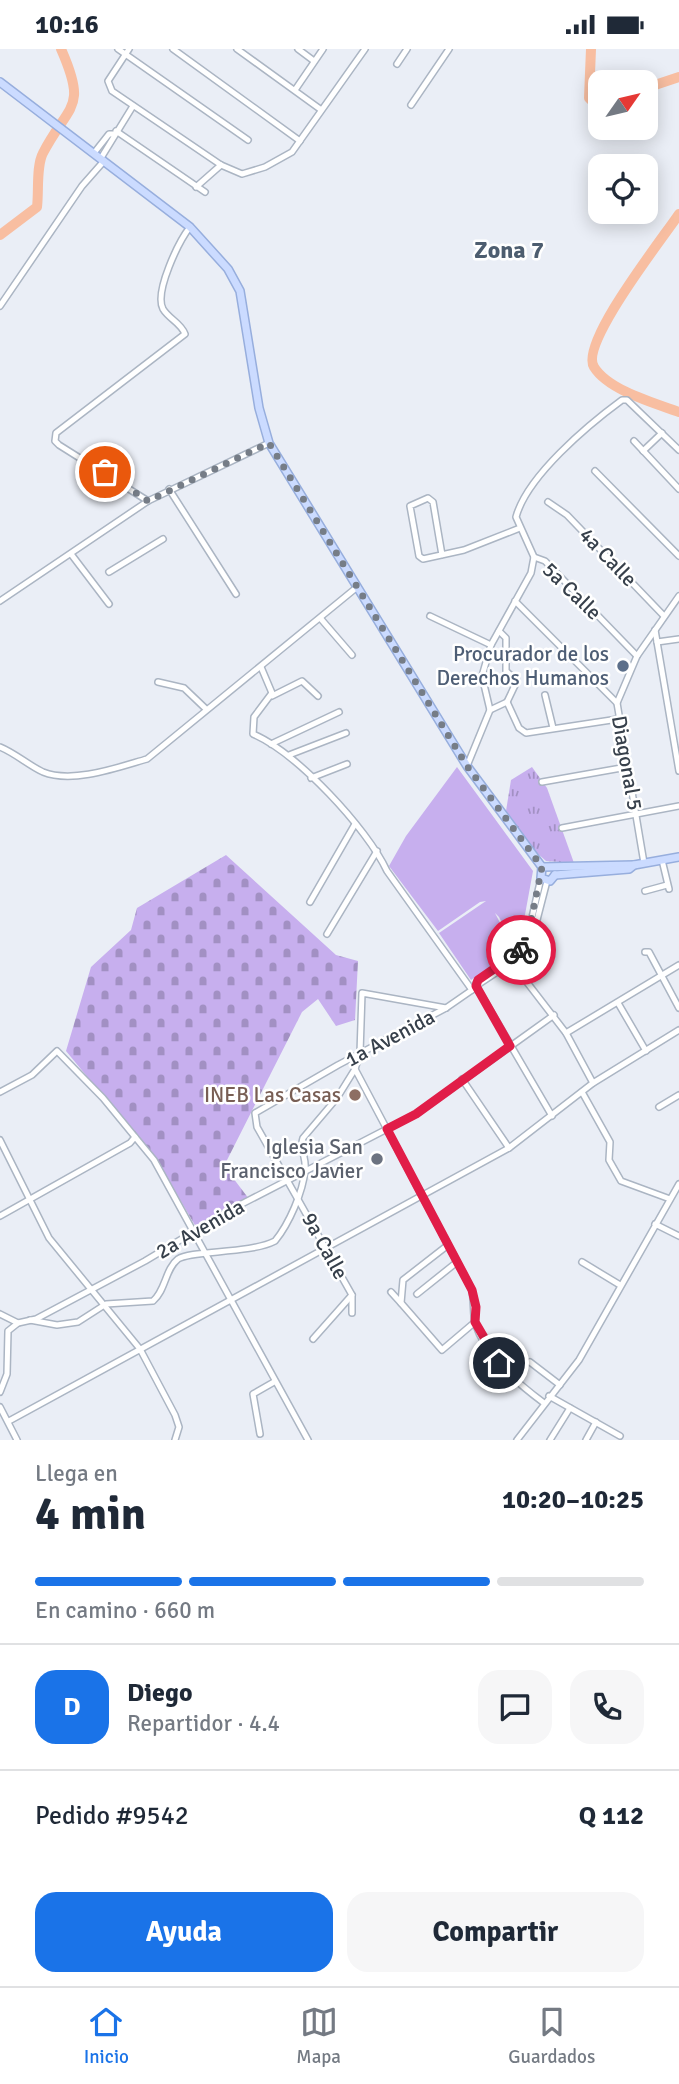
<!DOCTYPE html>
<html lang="es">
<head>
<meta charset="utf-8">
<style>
  :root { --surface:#fff; --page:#f6f6f7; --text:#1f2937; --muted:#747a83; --line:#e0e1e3; --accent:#1a73e8 }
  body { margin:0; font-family:Signika,sans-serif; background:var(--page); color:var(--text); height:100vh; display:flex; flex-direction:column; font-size:26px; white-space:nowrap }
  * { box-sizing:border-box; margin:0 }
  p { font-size:23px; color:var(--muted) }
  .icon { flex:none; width:38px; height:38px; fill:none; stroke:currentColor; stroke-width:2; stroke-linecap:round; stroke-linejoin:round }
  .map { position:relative; height:1391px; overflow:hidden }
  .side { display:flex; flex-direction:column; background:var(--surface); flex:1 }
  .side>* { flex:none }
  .needle { width:46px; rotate:56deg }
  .buttons { position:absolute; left:588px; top:21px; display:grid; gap:14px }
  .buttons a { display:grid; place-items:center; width:70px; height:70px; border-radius:14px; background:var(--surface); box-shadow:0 4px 18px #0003; font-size:35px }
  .pin { position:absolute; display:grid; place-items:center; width:60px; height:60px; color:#fff; margin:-30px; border:4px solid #fff; border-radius:50%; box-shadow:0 2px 7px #0007 }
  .courier { position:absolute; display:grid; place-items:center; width:70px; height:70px; margin:-35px; border:5px solid #e11d48; border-radius:50%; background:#fff; color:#222; box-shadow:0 2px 9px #0007 }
  .headline em { font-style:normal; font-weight:700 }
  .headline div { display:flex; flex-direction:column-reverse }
  .headline { display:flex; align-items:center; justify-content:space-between; height:119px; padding:0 35px }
  h1 { font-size:46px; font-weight:700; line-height:52px }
  .bar { display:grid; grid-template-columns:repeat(4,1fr); gap:10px 7px; align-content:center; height:84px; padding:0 35px }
  .bar i { height:9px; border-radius:5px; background:var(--line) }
  .bar .on { background:var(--accent) }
  .bar p { grid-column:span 4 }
  .line { display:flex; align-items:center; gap:18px; padding:0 35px; border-top:2px solid var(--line) }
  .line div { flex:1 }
  .round { display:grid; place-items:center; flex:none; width:74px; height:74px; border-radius:21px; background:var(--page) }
  .action { display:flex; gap:14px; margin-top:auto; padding:14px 35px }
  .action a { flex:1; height:80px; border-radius:21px; background:var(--accent); color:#fff; font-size:28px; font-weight:700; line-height:80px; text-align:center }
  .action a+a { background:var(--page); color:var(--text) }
  .status { display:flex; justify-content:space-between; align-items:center; height:49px; padding:0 35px; background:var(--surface); direction:ltr }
  .status svg { height:19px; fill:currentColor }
  .menu { display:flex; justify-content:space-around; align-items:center; height:98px; border-top:2px solid var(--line); background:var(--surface); font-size:19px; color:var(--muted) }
  .menu a { display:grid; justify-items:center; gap:4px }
  .menu .on { color:var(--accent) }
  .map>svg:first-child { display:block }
</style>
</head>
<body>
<div class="status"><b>10:16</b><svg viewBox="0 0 49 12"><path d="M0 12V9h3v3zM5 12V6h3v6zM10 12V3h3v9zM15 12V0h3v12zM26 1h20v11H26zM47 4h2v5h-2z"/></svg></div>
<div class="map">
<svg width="679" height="1391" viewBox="0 0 679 1391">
  <defs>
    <pattern id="grass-tufts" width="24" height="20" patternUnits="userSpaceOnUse" patternTransform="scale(1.75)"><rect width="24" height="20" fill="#c7afee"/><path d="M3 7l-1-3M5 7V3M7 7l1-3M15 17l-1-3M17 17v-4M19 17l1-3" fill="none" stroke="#a290c3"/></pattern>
    <pattern id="cemetery-stones" width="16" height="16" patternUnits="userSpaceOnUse" patternTransform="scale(1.75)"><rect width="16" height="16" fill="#c7afee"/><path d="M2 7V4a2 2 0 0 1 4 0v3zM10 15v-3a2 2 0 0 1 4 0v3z" fill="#a290c3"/></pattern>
  </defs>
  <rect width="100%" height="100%" fill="#eaeef6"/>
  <path fill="url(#grass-tufts)" d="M532,718L547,739L574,814L546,812L528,796L506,762L511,731Z"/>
  <path fill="url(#cemetery-stones)" d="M226,806L336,906L358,912L355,971L336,977L318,950L302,963L224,1117L249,1150L196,1178L159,1115L66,1002L91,918L131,881L137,859Z"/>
  <path fill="#c7afee" d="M457,718L533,822L522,882L514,898L499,868L495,864L514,901L471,931L439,884L486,852L480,853L438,882L389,817L406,787Z"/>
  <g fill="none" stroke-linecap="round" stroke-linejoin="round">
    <g stroke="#f8bea1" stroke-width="10">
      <path d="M591,0L589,49L597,57L600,56"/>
      <path d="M646,39L679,28"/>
      <path d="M679,165C663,189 579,295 594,318C608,341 654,354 679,363"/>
      <path d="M0,186L37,158C39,143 36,117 43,104C69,54 88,61 61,0"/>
    </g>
    <defs>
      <g id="street">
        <path d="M118,0L248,91"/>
        <path d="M129,0L108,32L112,42L221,116L242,125L265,118L292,103L365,0"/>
        <path d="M173,0L300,92"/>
        <path d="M237,0L320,60"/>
        <path d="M298,0L314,12"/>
        <path d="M397,15L407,0"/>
        <path d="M295,41L323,0"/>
        <path d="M411,56L449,0"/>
        <path d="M116,82L205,143"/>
        <path d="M94,104L109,85H114"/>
        <path d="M101,109L133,57"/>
        <path d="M196,138L221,116"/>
        <path d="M0,257L82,137L104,112"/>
        <path d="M634,392L679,440"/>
        <path d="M643,402L662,384"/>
        <path d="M595,422L679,507"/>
        <path d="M169,440L236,545"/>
        <path d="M148,452L59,396L55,392L56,384L185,285C181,274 169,270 163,260C154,243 179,192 190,178"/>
        <path d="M548,453L567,466L664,567"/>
        <path d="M71,505L109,555"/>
        <path d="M442,506L433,453L428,449L410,457L419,507L423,510L464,501L520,479"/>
        <path d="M534,508L545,512L637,607"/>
        <path d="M109,523L163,490"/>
        <path d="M0,552L148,452L269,394"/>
        <path d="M515,552L617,654"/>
        <path d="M430,567L491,596"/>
        <path d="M321,570L352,606"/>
        <path d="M655,581L679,722"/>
        <path d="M499,582L506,589V622L517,632L507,653"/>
        <path d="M657,593L679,590"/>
        <path d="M261,618L272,644L254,668L253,685C297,704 367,779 387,822L472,941"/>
        <path d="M158,633L184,639L206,660"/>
        <path d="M545,646L553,679"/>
        <path d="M272,647L302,632L318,647"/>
        <path d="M490,661L507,653L519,679L526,684L618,670"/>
        <path d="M271,695L339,663"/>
        <path d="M0,698C15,704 28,716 43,723C73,735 119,718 147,710L356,539"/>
        <path d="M289,706L346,684"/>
        <path d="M467,717L490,661L482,627L491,596L531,524L534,508L516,468C527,427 588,376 622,351H627L679,401"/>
        <path d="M311,729L347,715"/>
        <path d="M542,733L627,718"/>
        <path d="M562,779L679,757"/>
        <path d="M662,811L669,840"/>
        <path d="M644,814L617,654L637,607L679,547"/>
        <path d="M645,842L667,836"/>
        <path d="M310,853L355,775"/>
        <path d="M327,885L377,802"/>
        <path d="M645,903H649L679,959"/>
        <path d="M509,910L566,984L593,1034"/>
        <path d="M476,937L552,1067"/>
        <path d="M476,937L529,902L547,832"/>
        <path d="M618,954L646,1002"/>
        <path d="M446,959L362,944L360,1004L355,1020L472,1241C474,1252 473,1265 475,1274C486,1308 517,1334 544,1354"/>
        <path d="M566,984L679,916"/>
        <path d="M462,1030L509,1099"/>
        <path d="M0,1043L32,1026L57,1002L103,1049L154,1111L308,1391"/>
        <path d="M582,1043L610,1093L609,1111L621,1132L670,1150"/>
        <path d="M659,1058L679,1046"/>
        <path d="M0,1091L49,1189L140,1300L175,1366L179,1378L175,1391"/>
        <path d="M0,1167L130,1094L135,1088"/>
        <path d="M655,1175L679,1187"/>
        <path d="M448,1196L403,1231L401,1254L442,1301L475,1273"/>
        <path d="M582,1213L620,1236"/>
        <path d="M391,1243L401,1254"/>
        <path d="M417,1245L457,1213"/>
        <path d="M352,1264V1246L257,1078L255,1064L338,1016L446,959L472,941L478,931L518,903L528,886L541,829"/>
        <path d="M0,1265L18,1274"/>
        <path d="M30,1271L57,1276L78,1273L106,1255L153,1252C166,1241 165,1220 178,1210C191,1201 250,1205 275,1192C289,1175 303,1143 305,1121C307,1110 299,1099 303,1089L337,1049L355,1020"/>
        <path d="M313,1290L352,1246"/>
        <path d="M530,1313L560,1336"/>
        <path d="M0,1343L7,1325L8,1282L18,1274L36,1270L145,1212L232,1160L416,1065L554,966"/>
        <path d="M549,1347L620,1387"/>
        <path d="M0,1358L17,1391"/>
        <path d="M9,1372L509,1099L593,1034L679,981"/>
        <path d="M260,1385L253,1345L274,1333"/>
        <path d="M517,1391L579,1311L679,1135"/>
        <path d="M550,1391L570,1359"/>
        <path d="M586,1391L596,1373"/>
      </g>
      <g id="secondary">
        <path d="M0,33L190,178L228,220L240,242L259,359L269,394L467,717L542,818L541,829L550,832L555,826"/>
        <path d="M542,818L634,816"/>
        <path d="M555,826L629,820L634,816L679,808"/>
      </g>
    </defs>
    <use href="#street" stroke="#abb5c3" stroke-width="8"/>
    <use href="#secondary" stroke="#97aedd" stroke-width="10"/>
    <use href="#street" stroke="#fff" stroke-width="5"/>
    <use href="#secondary" stroke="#cbdbff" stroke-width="7"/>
  </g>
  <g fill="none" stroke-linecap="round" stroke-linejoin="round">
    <path stroke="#767d87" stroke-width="7" stroke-dasharray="0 12.6" d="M105,423L148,452L269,394L467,717L542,818L528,886L521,901"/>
    <path stroke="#e11d48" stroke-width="9" d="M499,1314L475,1273L476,1258L472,1241L387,1080L416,1065L510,997L476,937L478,931L521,901"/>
  </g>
  <circle fill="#5c6f8a" stroke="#fff" stroke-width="2.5" cx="623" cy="617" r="7"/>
  <circle fill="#8d6e63" stroke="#fff" stroke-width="2.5" cx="355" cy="1046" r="7"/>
  <circle fill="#6b7280" stroke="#fff" stroke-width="2.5" cx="377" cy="1110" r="7"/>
  <g text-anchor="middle" stroke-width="5" stroke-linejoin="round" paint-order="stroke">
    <g font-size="21" fill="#37404b" stroke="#fff">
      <text transform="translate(608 508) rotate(46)" y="7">4a Calle</text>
      <text transform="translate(572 542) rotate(44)" y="7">5a Calle</text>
      <text transform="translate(627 714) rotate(80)" y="7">Diagonal 5</text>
      <text transform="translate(390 989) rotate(-28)" y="7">1a Avenida</text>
      <text transform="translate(200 1180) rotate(-30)" y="7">2a Avenida</text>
      <text transform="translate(325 1197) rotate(61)" y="7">9a Calle</text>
    </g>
    <g font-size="21" fill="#4e5e75" stroke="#fff" text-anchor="end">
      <text x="609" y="612">Procurador de los<tspan x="609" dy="24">Derechos Humanos</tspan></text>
    </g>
    <g font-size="21" fill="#785e54" stroke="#fff" text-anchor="end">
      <text x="341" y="1053">INEB Las Casas</text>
    </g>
    <g font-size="21" fill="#5b616d" stroke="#fff" text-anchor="end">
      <text x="363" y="1105">Iglesia San<tspan x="363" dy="24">Francisco Javier</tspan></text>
    </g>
    <g font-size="24" font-weight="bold" fill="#4d5d6f" stroke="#fff">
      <text x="509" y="209">Zona 7</text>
    </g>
  </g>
</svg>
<div class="buttons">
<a><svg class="needle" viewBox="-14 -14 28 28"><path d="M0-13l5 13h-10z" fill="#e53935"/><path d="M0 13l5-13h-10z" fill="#747a83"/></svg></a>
<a><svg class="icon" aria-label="locate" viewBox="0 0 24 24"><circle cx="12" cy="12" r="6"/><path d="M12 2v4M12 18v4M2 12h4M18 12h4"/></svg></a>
</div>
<div class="pin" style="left:105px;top:423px;background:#ea580c"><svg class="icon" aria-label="bag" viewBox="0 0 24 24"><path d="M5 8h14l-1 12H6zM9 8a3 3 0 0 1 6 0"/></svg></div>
<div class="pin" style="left:499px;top:1314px;background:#1f2937"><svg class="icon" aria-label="home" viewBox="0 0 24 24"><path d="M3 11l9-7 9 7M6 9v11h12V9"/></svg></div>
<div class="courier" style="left:521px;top:901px"><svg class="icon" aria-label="bike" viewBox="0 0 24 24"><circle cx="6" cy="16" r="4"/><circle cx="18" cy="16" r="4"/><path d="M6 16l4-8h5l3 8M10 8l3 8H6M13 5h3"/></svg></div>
</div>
<section class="side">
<div class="headline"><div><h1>4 min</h1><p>Llega en</p></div><em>10:20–10:25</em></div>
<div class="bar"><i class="on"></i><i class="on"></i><i class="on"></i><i></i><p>En camino · 660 m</p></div>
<div class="line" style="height:126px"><b class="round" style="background:var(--accent);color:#fff">D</b><div><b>Diego</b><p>Repartidor · 4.4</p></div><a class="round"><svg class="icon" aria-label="chat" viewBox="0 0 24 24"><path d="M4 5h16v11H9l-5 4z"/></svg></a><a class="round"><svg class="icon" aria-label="phone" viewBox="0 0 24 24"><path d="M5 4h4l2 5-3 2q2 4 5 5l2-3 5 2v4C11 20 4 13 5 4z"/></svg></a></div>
<div class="line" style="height:91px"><div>Pedido #9542</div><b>Q 112</b></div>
<div class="action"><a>Ayuda</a><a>Compartir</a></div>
</section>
<nav class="menu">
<a class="on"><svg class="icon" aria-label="home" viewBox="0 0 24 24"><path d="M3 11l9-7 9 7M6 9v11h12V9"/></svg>Inicio</a>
<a><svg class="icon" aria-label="map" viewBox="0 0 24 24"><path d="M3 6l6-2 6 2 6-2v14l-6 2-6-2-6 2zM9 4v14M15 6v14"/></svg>Mapa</a>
<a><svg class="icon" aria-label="saved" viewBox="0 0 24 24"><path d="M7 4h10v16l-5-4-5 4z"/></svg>Guardados</a>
</nav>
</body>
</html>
